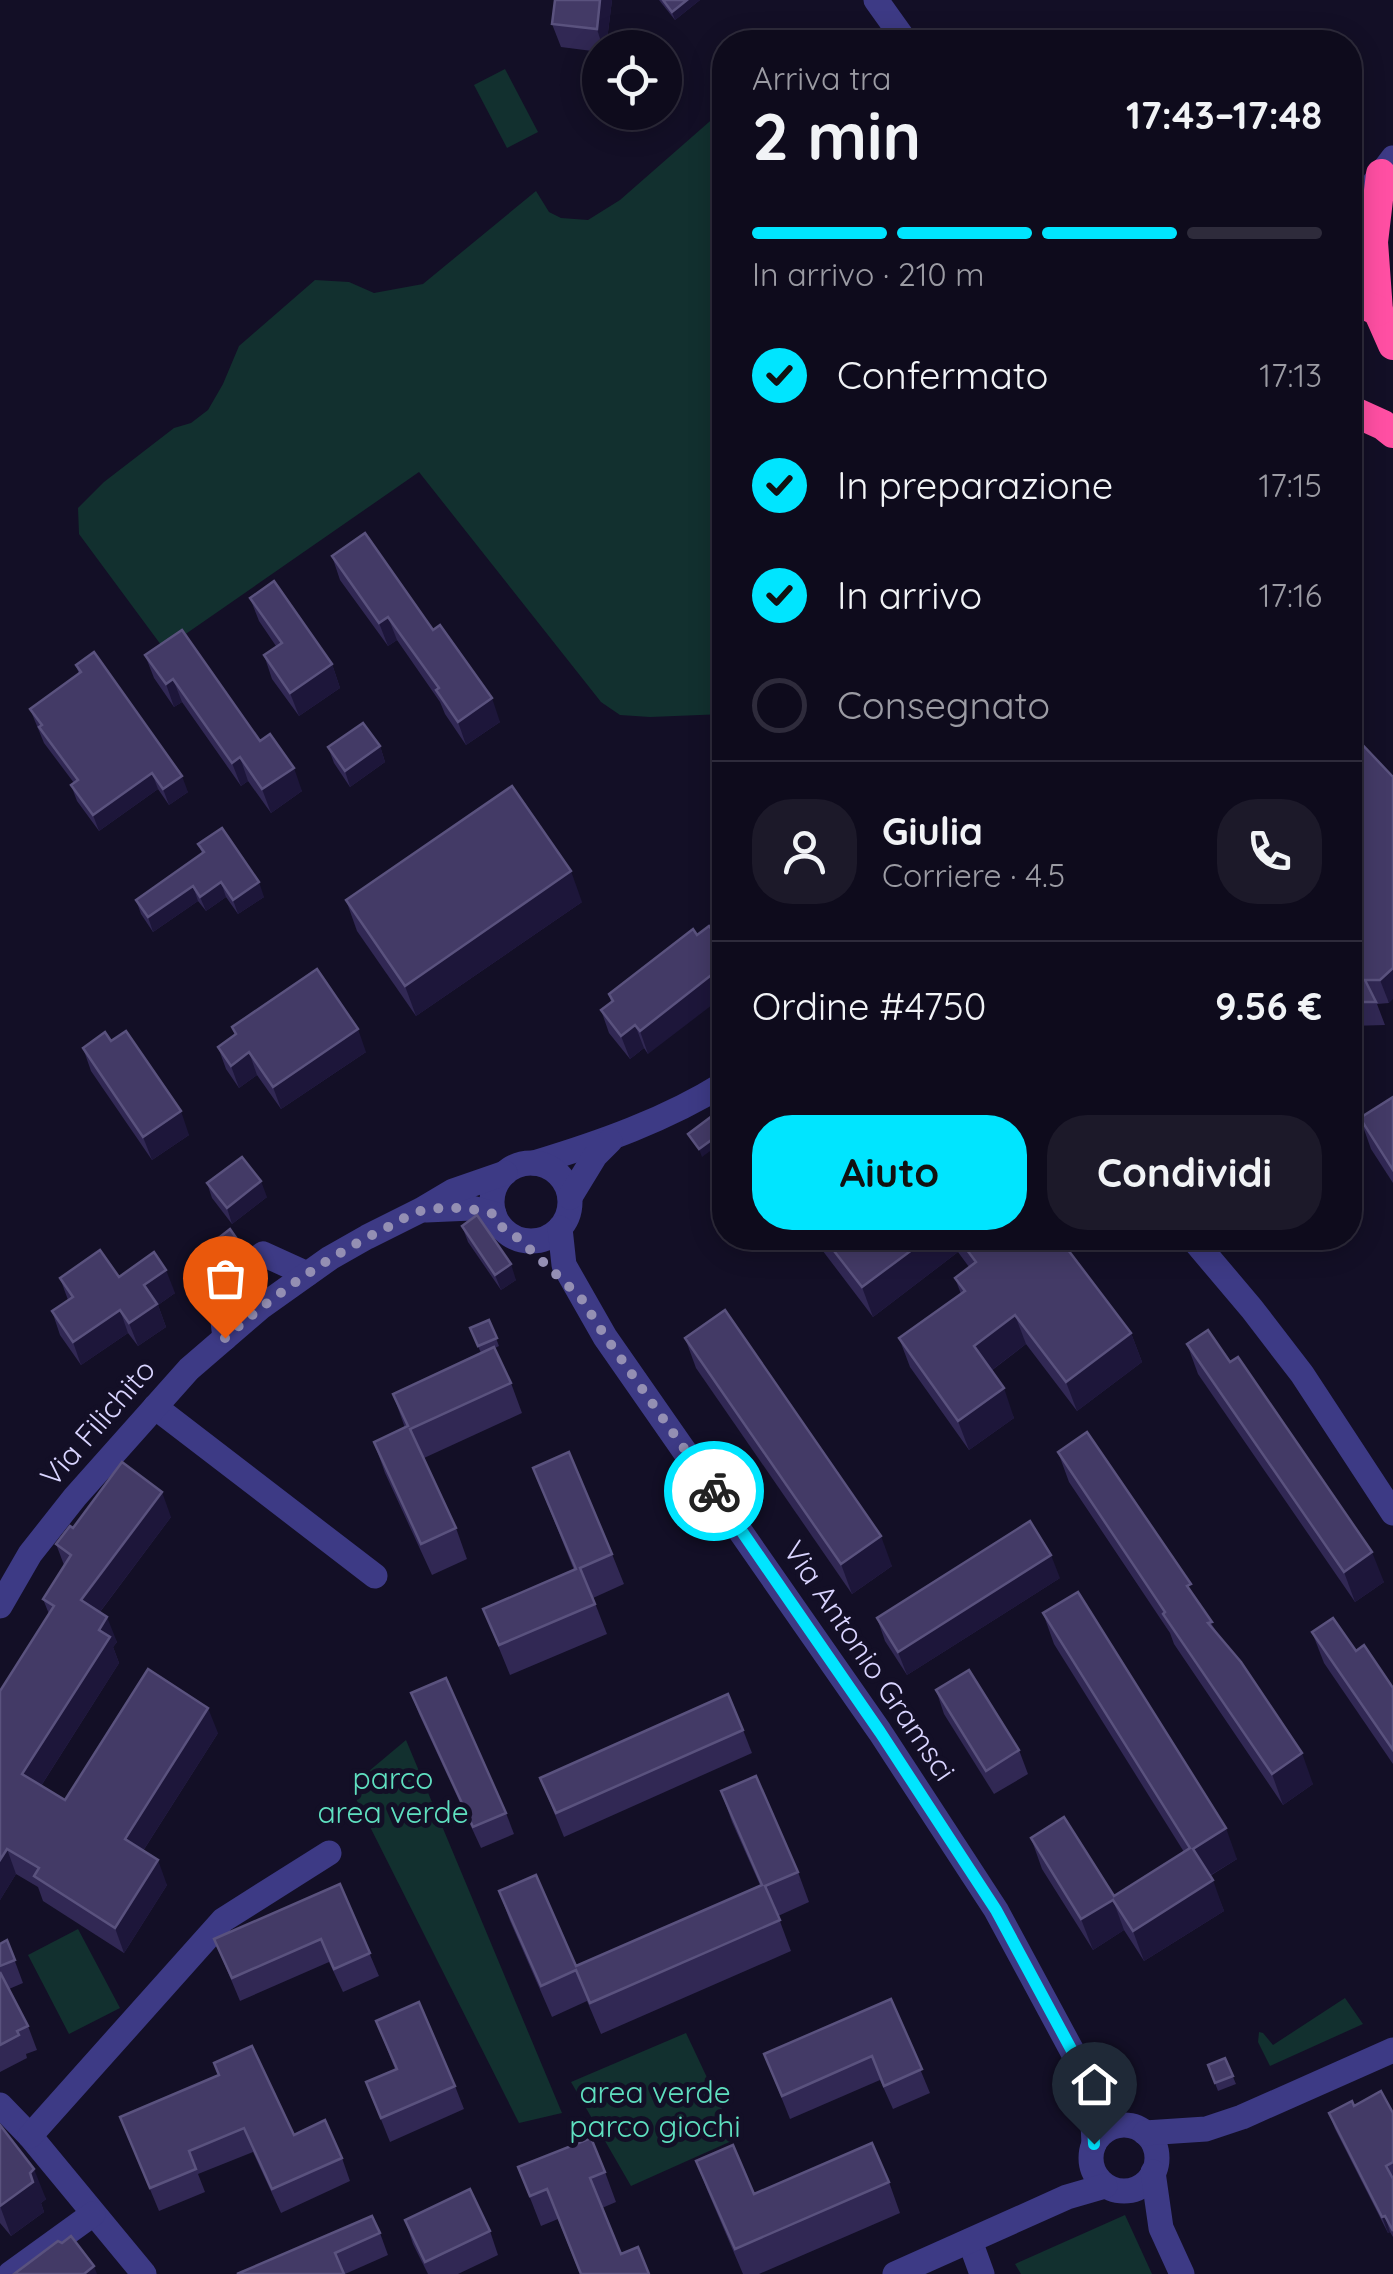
<!DOCTYPE html>
<html lang="it">
<head>
<meta charset="utf-8">
<style>
  :root { --surface:#0e0b1c; --page:#1c1929; --text:#f1f3f6; --muted:#9b9ba3; --line:#2e2b3b; --accent:#00e5ff }
  body { margin:0; font-family:Quicksand,sans-serif; background:var(--page); color:var(--text); height:100vh; display:flex; flex-direction:column; font-size:38px; white-space:nowrap }
  * { box-sizing:border-box; margin:0 }
  p { font-size:32px; color:var(--muted) }
  .icon { flex:none; width:55px; height:55px; fill:none; stroke:currentColor; stroke-width:2; stroke-linecap:round; stroke-linejoin:round }
  .map { position:relative; flex:1; overflow:hidden }
  .panel { position:absolute; left:712px; top:30px; width:650px; height:1220px; display:flex; flex-direction:column; background:var(--surface); border-radius:40px; box-shadow:0 5px 25px #0003,0 0 0 2px var(--line) }
  .panel>* { flex:none }
  .fabs { position:absolute; left:582px; top:30px; display:grid; gap:20px }
  .fabs a { display:grid; place-items:center; width:100px; height:100px; border-radius:50%; background:var(--surface); box-shadow:0 5px 25px #0003,0 0 0 2px var(--line); font-size:50px }
  .pin { position:absolute; display:grid; place-items:center; width:85px; height:85px; color:#fff; margin:-102px -42px; border-radius:50% 50% 50% 0; rotate:-45deg; box-shadow:0 0 10px #0007 }
  .pin .icon { rotate:45deg }
  .courier { position:absolute; display:grid; place-items:center; width:100px; height:100px; margin:-50px; border:8px solid #00e5ff; border-radius:50%; background:#fff; color:#222; box-shadow:0 2px 12px #0007 }
  .head em { font-style:normal; font-weight:700 }
  .head div { display:flex; flex-direction:column-reverse }
  .head { display:flex; align-items:center; justify-content:space-between; height:170px; padding:0 40px }
  h1 { font-size:65px; font-weight:700; line-height:75px }
  .bar { display:grid; grid-template-columns:repeat(4,1fr); gap:15px 10px; align-content:center; height:120px; padding:0 40px }
  .bar i { height:12px; border-radius:8px; background:var(--line) }
  .bar .on { background:var(--accent) }
  .bar p { grid-column:span 4 }
  .line { display:flex; align-items:center; gap:25px; padding:0 40px; border-top:2px solid var(--line) }
  .line div { flex:1 }
  .round { display:grid; place-items:center; flex:none; width:105px; height:105px; border-radius:40px; background:var(--page) }
  ol { padding:0 40px; list-style:none }
  li { display:flex; align-items:center; gap:30px; height:110px }
  li p { margin-inline-start:auto }
  li .icon { padding:10px; border-radius:50%; background:var(--accent); color:#111; stroke-width:4 }
  li:last-child { color:var(--muted) }
  li i { width:55px; height:55px; border:5px solid var(--line); border-radius:50% }
  .button { display:flex; gap:20px; margin-top:auto; padding:20px 40px }
  .button a { flex:1; height:115px; border-radius:40px; background:var(--accent); color:#111; font-size:40px; font-weight:700; line-height:115px; text-align:center }
  .button a+a { background:var(--page); color:var(--text) }
  .map>svg:first-child { display:block }
</style>
</head>
<body>
<div class="map">
<svg width="1393" height="2274" viewBox="0 0 1393 2274">
  <rect width="100%" height="100%" fill="#130f26"/>
  <g fill="#12302f">
    <path d="M505,69L538,132L507,148L474,85Z"/>
    <path d="M725,108V714L650,717L620,715L601,702L419,472L164,649L79,534L78,508L104,482L174,428L191,423L208,410L223,384L239,346L315,280L349,282L374,293L423,284L536,191L549,212L561,218L588,220L620,200Z"/>
    <path d="M406,1740L562,2113L519,2123L350,1787Z"/>
    <path d="M78,1929L120,2008L69,2034L28,1955Z"/>
    <path d="M1345,1998L1363,2024L1270,2066L1258,2042L1259,2032L1263,2033L1273,2045Z"/>
    <path d="M686,2033L736,2139L631,2186L571,2082Z"/>
    <path d="M1125,2215L1152,2274H1021L1015,2264Z"/>
  </g>
  <g fill="none" stroke-linecap="round" stroke-linejoin="round">
    <g stroke="#3d3a85" stroke-width="25">
      <path d="M876,0L906,42"/>
      <path d="M1350,215L1393,158"/>
      <path d="M534,1163C600,1143 666,1120 725,1083"/>
      <circle cx="531" cy="1202" r="39"/>
      <path d="M570,1197L595,1156L610,1141"/>
      <path d="M426,1210L472,1208L494,1214"/>
      <path d="M560,1228L564,1265L605,1337L880,1732L996,1910L1084,2073L1092,2104L1094,2144"/>
      <path d="M1192,1238L1252,1309L1302,1374L1393,1513"/>
      <path d="M225,1338L219,1288L263,1254L307,1274"/>
      <path d="M155,1407L375,1576"/>
      <path d="M0,1606L30,1554L75,1497L189,1369L261,1307L330,1258L367,1237L421,1210L453,1191L505,1173"/>
      <path d="M0,2105L30,2136L144,2274"/>
      <circle cx="1124" cy="2158" r="33"/>
      <path d="M1145,2133L1206,2129L1242,2117L1393,2050"/>
      <path d="M30,2136L223,1920L329,1853"/>
      <path d="M1153,2172L1161,2228L1182,2274"/>
      <path d="M970,2241L982,2274"/>
      <path d="M10,2274L93,2214"/>
      <path d="M895,2274L1067,2197L1105,2186"/>
    </g>
    <g stroke="#ff4fa3" stroke-width="30">
      <path d="M1381,174L1373,242L1378,311L1393,345"/>
      <path d="M1350,298L1378,311"/>
      <path d="M1350,410L1383,425L1393,433"/>
    </g>
  </g>
  <g fill="#312854">
    <path d="M555,0H612L606,48H600V52L561,47L552,24Z"/>
    <path d="M659,0H700L675,20Z"/>
    <path d="M332,556L433,630L500,722L466,745L445,714L440,702L397,640L388,646L340,580Z"/>
    <path d="M250,598L332,664L340,688L299,716L272,679L264,655L276,646L259,621Z"/>
    <path d="M145,655L260,741L302,791L271,813L248,781L241,786L182,702L174,707L154,678Z"/>
    <path d="M76,665L188,792L169,805L158,789L99,831L77,801L71,785L74,783L44,743L30,709L79,674Z"/>
    <path d="M380,746L385,762L350,787L334,763L328,747Z"/>
    <path d="M1350,747L1389,1003L1377,1004L1385,1025L1350,1026Z"/>
    <path d="M198,844L264,897L238,914L226,897L206,911L198,901L153,932L141,914L136,900L202,853Z"/>
    <path d="M346,900L582,902L416,1016L357,931Z"/>
    <path d="M693,929L648,1054L644,1048L630,1059L609,1033L601,1010L611,1002L609,994Z"/>
    <path d="M232,1027L366,1052L281,1109L257,1075L239,1088L226,1069L218,1047L235,1035Z"/>
    <path d="M111,1041L189,1135L152,1160L91,1071L83,1048Z"/>
    <path d="M1393,1097V1183L1371,1149L1360,1118Z"/>
    <path d="M207,1183L267,1197L232,1224L212,1198Z"/>
    <path d="M462,1226L516,1280L501,1290L468,1242Z"/>
    <path d="M813,1238H1059L1131,1333L1142,1362L1077,1411L1026,1344L991,1371L1014,1418L969,1450L910,1367L899,1338L961,1294L955,1278L969,1267L958,1252L873,1317Z"/>
    <path d="M119,1277L175,1293L158,1305L166,1327L138,1346L128,1333L81,1365L60,1335L52,1311L68,1300L60,1278Z"/>
    <path d="M489,1320L499,1346L495,1348L511,1383L522,1413L424,1458L456,1528L467,1559L432,1575L385,1473L374,1442L405,1428L393,1394L481,1353L470,1328Z"/>
    <path d="M685,1338L892,1566L852,1594L696,1368Z"/>
    <path d="M1187,1344L1384,1582L1355,1602L1198,1374Z"/>
    <path d="M1058,1452L1197,1601L1313,1784L1283,1805L1174,1644L1170,1633L1069,1482Z"/>
    <path d="M533,1468L612,1554L624,1584L593,1598L607,1634L510,1675L483,1609L574,1570Z"/>
    <path d="M171,1517L100,1612L117,1642L113,1647L119,1663L41,1786L65,1800L218,1733L143,1851L167,1885L124,1953L43,1901L38,1887L16,1874L0,1900V1691L49,1614L43,1599L64,1565L56,1544L73,1528Z"/>
    <path d="M1060,1578L907,1675L885,1641L877,1618Z"/>
    <path d="M1043,1613L1237,1859L1210,1876L1224,1911L1144,1961L1124,1930L1093,1950L1042,1869L1031,1838L1114,1896L1184,1852L1054,1644Z"/>
    <path d="M1312,1632L1356,1651L1393,1688V1764L1324,1663Z"/>
    <path d="M936,1690L1019,1750L1028,1774L994,1794L944,1714Z"/>
    <path d="M411,1693L506,1813L514,1834L481,1848L419,1714Z"/>
    <path d="M743,1730L752,1753L564,1837L540,1778Z"/>
    <path d="M721,1791L798,1872L809,1902L778,1916L791,1951L601,2034L587,2001L552,2017L510,1921L499,1891L576,1966L760,1885L732,1822Z"/>
    <path d="M340,1884L379,1976L343,1992L329,1962L240,2001L214,1939Z"/>
    <path d="M7,1940L23,1983L9,1989L28,2026L37,2050L26,2054L27,2058L0,2072V1944Z"/>
    <path d="M891,1999L930,2093L893,2109L880,2080L790,2119L764,2054Z"/>
    <path d="M376,2021L455,2086L464,2109L390,2142L366,2082L395,2069Z"/>
    <path d="M1225,2058L1236,2084L1218,2091L1208,2065Z"/>
    <path d="M214,2063L294,2135L342,2158L350,2181L281,2213L253,2152L198,2174L205,2192L159,2211L120,2117L218,2075Z"/>
    <path d="M1354,2106L1393,2113V2237L1390,2232L1388,2233L1335,2129L1329,2113Z"/>
    <path d="M0,2125L46,2199L41,2203L44,2212L11,2236L0,2223Z"/>
    <path d="M696,2161L754,2194L889,2182L900,2213L759,2274H743L708,2192Z"/>
    <path d="M518,2167L605,2172L616,2202L602,2208L621,2254L649,2274H580L558,2219L541,2226Z"/>
    <path d="M405,2220L490,2231L498,2255L458,2274H428L413,2244Z"/>
    <path d="M380,2233L388,2255L345,2274H237Z"/>
  </g>
  <g fill="#1d163a">
    <path d="M600,0H612L606,48H603L597,29Z"/>
    <path d="M687,0H700L675,20L672,12Z"/>
    <path d="M388,617L397,640L388,646L379,623Z"/>
    <path d="M332,664L340,688L299,716L290,693Z"/>
    <path d="M173,679L182,702L174,707L166,684Z"/>
    <path d="M492,698L500,722L466,745L458,722Z"/>
    <path d="M380,746L385,762L350,787L345,771Z"/>
    <path d="M240,757L248,781L241,786L232,763Z"/>
    <path d="M294,768L302,791L271,813L262,789Z"/>
    <path d="M152,773L158,789L99,831L93,815Z"/>
    <path d="M182,776L188,792L169,805L163,789Z"/>
    <path d="M571,871L582,902L416,1016L405,986Z"/>
    <path d="M221,882L226,897L206,911L200,897Z"/>
    <path d="M259,882L264,897L238,914L233,900Z"/>
    <path d="M193,886L198,901L153,932L148,917Z"/>
    <path d="M725,955V995L648,1054L640,1031Z"/>
    <path d="M1393,968V999L1389,1003L1380,980Z"/>
    <path d="M635,1025L644,1048L630,1059L621,1036Z"/>
    <path d="M358,1029L366,1052L281,1109L273,1087Z"/>
    <path d="M249,1052L257,1075L239,1088L231,1066Z"/>
    <path d="M181,1111L189,1135L152,1160L143,1137Z"/>
    <path d="M725,1130V1140L702,1157L699,1149Z"/>
    <path d="M261,1181L267,1197L232,1224L227,1208Z"/>
    <path d="M928,1238H952L958,1252L873,1317L862,1287Z"/>
    <path d="M239,1242L242,1249L215,1271L212,1263Z"/>
    <path d="M511,1264L516,1280L501,1290L495,1275Z"/>
    <path d="M166,1270L175,1293L158,1305L166,1327L138,1346L129,1323L144,1285Z"/>
    <path d="M120,1310L128,1333L81,1365L73,1342Z"/>
    <path d="M1015,1315L1026,1344L984,1376L974,1346Z"/>
    <path d="M1131,1333L1142,1362L1077,1411L1066,1382Z"/>
    <path d="M1004,1388L1014,1418L969,1450L958,1421Z"/>
    <path d="M162,1492L171,1517L90,1625L81,1600Z"/>
    <path d="M881,1536L892,1566L852,1594L841,1564Z"/>
    <path d="M1372,1552L1384,1582L1355,1602L1344,1572Z"/>
    <path d="M1051,1555L1060,1578L907,1675L898,1652Z"/>
    <path d="M107,1617L117,1642L113,1647L119,1663L32,1800L22,1774Z"/>
    <path d="M208,1708L218,1733L134,1865L125,1839Z"/>
    <path d="M1302,1753L1313,1784L1283,1805L1272,1774Z"/>
    <path d="M1226,1828L1237,1859L1204,1879L1193,1849Z"/>
    <path d="M7,1849L16,1874L0,1900V1860Z"/>
    <path d="M158,1860L167,1885L124,1953L115,1928Z"/>
    <path d="M1213,1880L1224,1911L1144,1961L1133,1931Z"/>
    <path d="M1113,1900L1124,1930L1093,1950L1081,1919Z"/>
    <path d="M34,2169L46,2199L41,2203L44,2212L11,2236L0,2206Z"/>
    <path d="M1385,2216L1390,2232L1388,2233L1382,2217Z"/>
    <path d="M94,2266L97,2274H84Z"/>
  </g>
  <g fill="#433a66" stroke="#5a527e" stroke-width="2.5">
    <path d="M555,0H600L597,29L552,24Z"/>
    <path d="M663,0H687L672,12Z"/>
    <path d="M365,533L433,630L440,625L492,698L458,722L436,690L439,688L388,617L379,623L332,556Z"/>
    <path d="M274,581L332,664L290,693L264,655L282,643L250,598Z"/>
    <path d="M182,630L260,741L270,734L294,768L262,789L240,757L232,763L173,679L166,684L145,655Z"/>
    <path d="M94,652L182,776L163,789L152,773L93,815L71,785L78,780L39,727L42,725L30,709L81,672L76,665Z"/>
    <path d="M363,723L380,746L345,771L328,747Z"/>
    <path d="M1358,740L1393,777V968L1380,980H1365L1376,1002H1350V747Z"/>
    <path d="M512,786L571,871L405,986L346,900Z"/>
    <path d="M222,828L259,882L233,900L221,882L200,897L193,886L148,917L136,900L204,852L198,844Z"/>
    <path d="M709,926L725,946V955L715,963L719,969L640,1031L635,1025L621,1036L601,1010L613,1001L609,994L693,929L697,935Z"/>
    <path d="M317,969L358,1029L273,1087L249,1052L231,1066L218,1047L236,1034L232,1027Z"/>
    <path d="M126,1031L181,1111L143,1137L83,1048L105,1032L111,1041Z"/>
    <path d="M1393,1097V1170L1360,1118Z"/>
    <path d="M716,1113L725,1125V1130L699,1149L688,1134Z"/>
    <path d="M242,1157L261,1181L227,1208L207,1183Z"/>
    <path d="M477,1215L511,1264L495,1275L462,1226Z"/>
    <path d="M230,1229L239,1242L212,1263L202,1251Z"/>
    <path d="M824,1238H928L862,1287Z"/>
    <path d="M958,1238H1059L1131,1333L1066,1382L1015,1315L974,1346L1004,1388L958,1421L899,1338L965,1291L955,1278L976,1262Z"/>
    <path d="M100,1250L119,1277L154,1252L166,1270L144,1285L157,1304L129,1323L120,1310L73,1342L52,1311L73,1297L60,1278Z"/>
    <path d="M725,1310L881,1536L841,1564L685,1338Z"/>
    <path d="M489,1320L497,1338L478,1346L470,1328Z"/>
    <path d="M1208,1330L1230,1362L1238,1357L1372,1552L1344,1572L1187,1344Z"/>
    <path d="M494,1347L511,1383L410,1429L456,1528L421,1544L374,1442L408,1426L393,1394Z"/>
    <path d="M1087,1432L1191,1584L1187,1586L1212,1622L1208,1623L1241,1662L1302,1753L1272,1774L1163,1614L1165,1612L1058,1452Z"/>
    <path d="M569,1452L612,1554L580,1568L595,1604L499,1645L483,1609L576,1569L533,1468Z"/>
    <path d="M122,1462L162,1492L81,1600L107,1617L99,1630L110,1637L22,1774L65,1800L148,1669L208,1708L125,1839L158,1860L115,1928L34,1876L39,1868L7,1849L0,1860V1691L54,1606L43,1599L71,1555L56,1544L70,1526L73,1528Z"/>
    <path d="M1030,1521L1051,1555L898,1652L877,1618Z"/>
    <path d="M1078,1592L1226,1828L1193,1849L1213,1880L1133,1931L1113,1900L1081,1919L1031,1838L1064,1817L1114,1896L1190,1848L1043,1613Z"/>
    <path d="M1333,1618L1356,1651L1364,1645L1393,1688V1750L1312,1632Z"/>
    <path d="M969,1670L1019,1750L986,1771L936,1690Z"/>
    <path d="M446,1678L506,1813L473,1827L411,1693Z"/>
    <path d="M728,1694L743,1730L556,1813L540,1778Z"/>
    <path d="M756,1776L798,1872L765,1886L780,1920L590,2003L576,1970L541,1986L499,1891L536,1875L576,1966L762,1885L721,1791Z"/>
    <path d="M340,1884L370,1953L334,1969L321,1939L232,1978L214,1939Z"/>
    <path d="M7,1940L15,1960L0,1966V1944Z"/>
    <path d="M0,1972L28,2026L17,2031L19,2035L0,2045Z"/>
    <path d="M891,1999L922,2069L884,2086L872,2056L782,2096L764,2054Z"/>
    <path d="M419,2002L455,2086L381,2118L366,2082L397,2069L376,2021Z"/>
    <path d="M252,2046L294,2135L325,2120L342,2158L272,2189L244,2128L189,2151L196,2169L150,2188L120,2117L219,2075L214,2063Z"/>
    <path d="M1225,2058L1233,2076L1215,2083L1208,2065Z"/>
    <path d="M1381,2091L1393,2113V2162L1386,2166L1393,2179V2231L1385,2216L1382,2217L1329,2113L1352,2101L1354,2106Z"/>
    <path d="M0,2125L34,2169L30,2173L33,2182L0,2206Z"/>
    <path d="M591,2138L605,2172L590,2178L621,2254L638,2247L649,2274H581L547,2189L530,2196L518,2167Z"/>
    <path d="M872,2143L889,2182L735,2249L696,2161L733,2145L754,2194Z"/>
    <path d="M470,2189L490,2231L425,2262L405,2220Z"/>
    <path d="M372,2216L380,2233L335,2253L344,2274H237Z"/>
    <path d="M71,2236L94,2266L84,2274H14L58,2241L62,2243Z"/>
  </g>
  <g fill="none" stroke-linecap="round" stroke-linejoin="round">
    <path stroke="#948fb3" stroke-width="10" stroke-dasharray="0 18" d="M225,1338C275,1294 330,1255 390,1226C401,1220 413,1212 425,1210C449,1206 471,1208 494,1214L504,1230L518,1238L581,1298L605,1336L714,1491"/>
    <path stroke="#00e5ff" stroke-width="12" d="M714,1491L880,1732L996,1910L1084,2073L1092,2104L1094,2144"/>
  </g>
  <g text-anchor="middle" stroke-width="10" stroke-linejoin="round" paint-order="stroke">
    <g font-size="30" fill="#d9d4ff" stroke="#130f26">
      <text transform="translate(98 1423) rotate(-49)" y="10">Via Filichito</text>
      <text transform="translate(869 1661) rotate(56)" y="10">Via Antonio Gramsci</text>
    </g>
    <g font-size="30" fill="#5fe0c0" stroke="#130f26">
      <text x="393" y="1789">parco<tspan x="393" dy="34">area verde</tspan></text>
      <text x="655" y="2103">area verde<tspan x="655" dy="34">parco giochi</tspan></text>
    </g>
  </g>
</svg>
<div class="fabs">
<a><svg class="icon" aria-label="locate" viewBox="0 0 24 24"><circle cx="12" cy="12" r="6"/><path d="M12 2v4M12 18v4M2 12h4M18 12h4"/></svg></a>
</div>
<div class="pin" style="left:225px;top:1338px;background:#ea580c"><svg class="icon" aria-label="bag" viewBox="0 0 24 24"><path d="M5 8h14l-1 12H6zM9 8a3 3 0 0 1 6 0"/></svg></div>
<div class="pin" style="left:1094px;top:2144px;background:#1f2937"><svg class="icon" aria-label="home" viewBox="0 0 24 24"><path d="M3 11l9-7 9 7M6 9v11h12V9"/></svg></div>
<div class="courier" style="left:714px;top:1491px"><svg class="icon" aria-label="bike" viewBox="0 0 24 24"><circle cx="6" cy="16" r="4"/><circle cx="18" cy="16" r="4"/><path d="M6 16l4-8h5l3 8M10 8l3 8H6M13 5h3"/></svg></div>
<section class="panel">
<div class="head"><div><h1>2 min</h1><p>Arriva tra</p></div><em>17:43–17:48</em></div>
<div class="bar"><i class="on"></i><i class="on"></i><i class="on"></i><i></i><p>In arrivo · 210 m</p></div>
<ol>
<li><svg class="icon" aria-label="check" viewBox="0 0 24 24"><path d="M5 12l5 5 9-10"/></svg>Confermato<p>17:13</p></li>
<li><svg class="icon" aria-label="check" viewBox="0 0 24 24"><path d="M5 12l5 5 9-10"/></svg>In preparazione<p>17:15</p></li>
<li><svg class="icon" aria-label="check" viewBox="0 0 24 24"><path d="M5 12l5 5 9-10"/></svg>In arrivo<p>17:16</p></li>
<li><i></i>Consegnato</li>
</ol>
<div class="line" style="height:180px"><a class="round"><svg class="icon" aria-label="person" viewBox="0 0 24 24"><circle cx="12" cy="8" r="4"/><path d="M4 21q1-7 8-7t8 7"/></svg></a><div><b>Giulia</b><p>Corriere · 4.5</p></div><a class="round"><svg class="icon" aria-label="phone" viewBox="0 0 24 24"><path d="M5 4h4l2 5-3 2q2 4 5 5l2-3 5 2v4C11 20 4 13 5 4z"/></svg></a></div>
<div class="line" style="height:130px"><div>Ordine #4750</div><b>9.56 €</b></div>
<div class="button"><a>Aiuto</a><a>Condividi</a></div>
</section>
</div>
</body>
</html>
